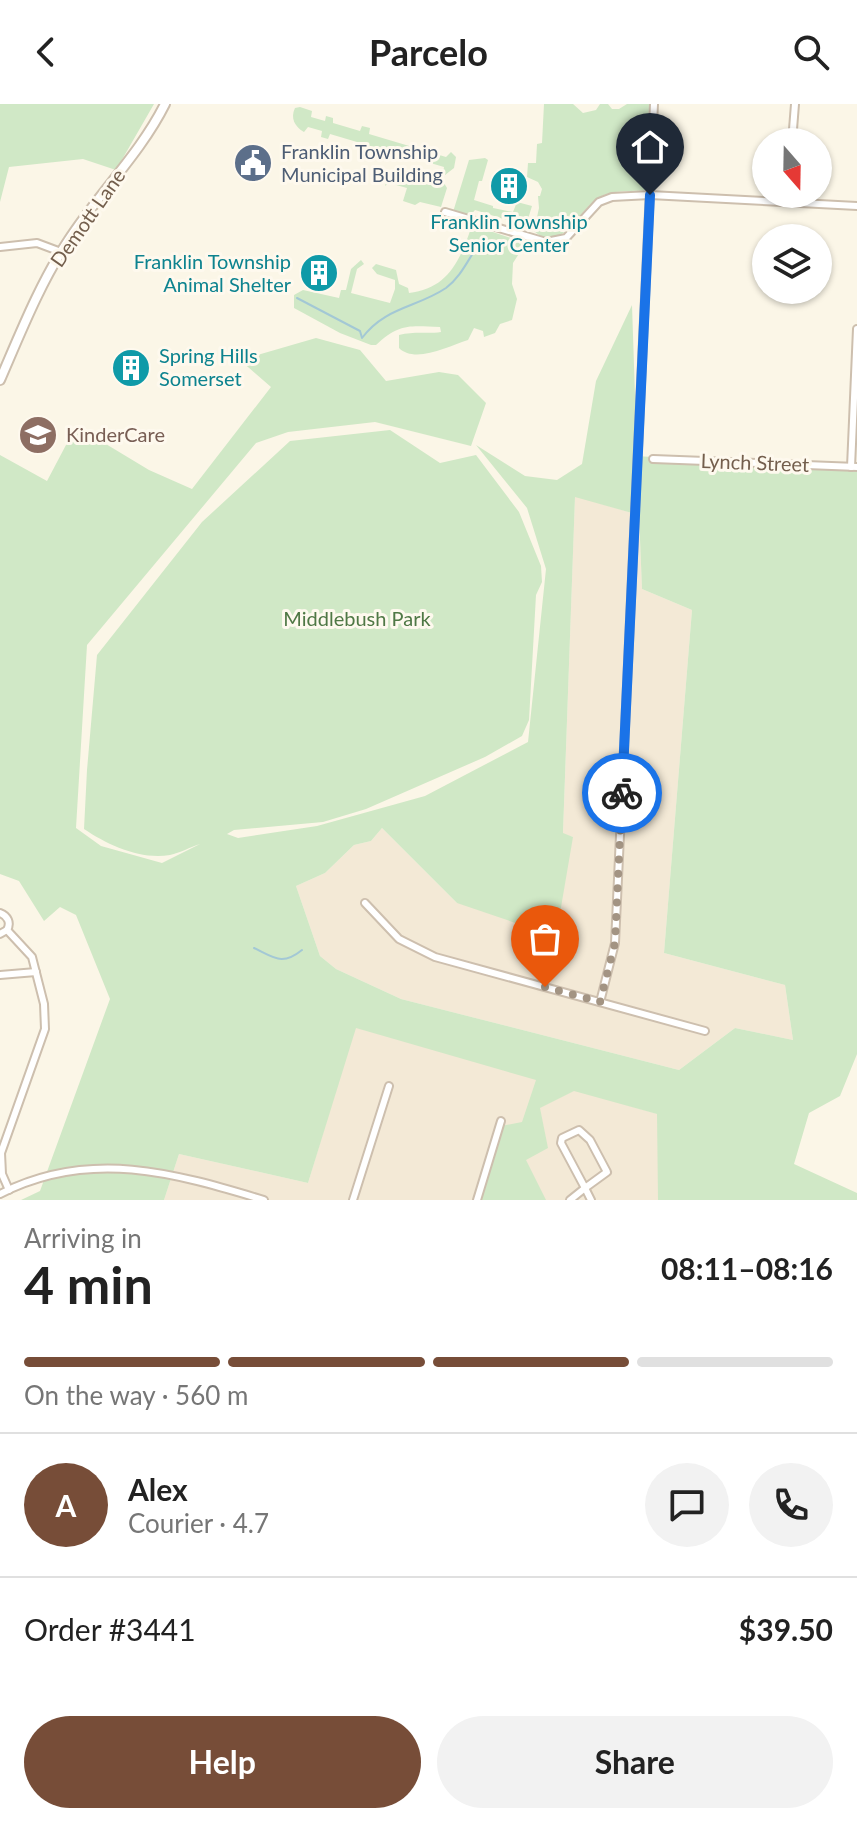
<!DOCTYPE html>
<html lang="en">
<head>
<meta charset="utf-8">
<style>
  :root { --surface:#fff; --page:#f2f2f2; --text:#222; --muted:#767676; --line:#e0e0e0; --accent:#774d38 }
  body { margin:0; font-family:Lato,sans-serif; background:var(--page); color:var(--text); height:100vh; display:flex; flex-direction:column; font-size:30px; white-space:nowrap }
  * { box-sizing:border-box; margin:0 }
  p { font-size:26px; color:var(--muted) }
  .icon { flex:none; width:44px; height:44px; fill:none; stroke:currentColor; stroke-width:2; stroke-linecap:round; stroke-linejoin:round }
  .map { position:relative; height:1096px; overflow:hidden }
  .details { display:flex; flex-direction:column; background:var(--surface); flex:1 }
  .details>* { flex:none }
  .needle { width:52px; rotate:160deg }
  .fabs { position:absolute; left:752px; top:24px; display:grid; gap:16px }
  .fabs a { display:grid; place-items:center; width:80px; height:80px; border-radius:50%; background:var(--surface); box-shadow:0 2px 6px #0004; font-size:40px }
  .pin { position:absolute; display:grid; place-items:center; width:68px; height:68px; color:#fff; margin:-82px -34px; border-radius:50% 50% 50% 0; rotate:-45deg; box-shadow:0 0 8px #0007 }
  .pin .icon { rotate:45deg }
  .courier { position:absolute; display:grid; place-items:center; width:80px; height:80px; margin:-40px; border:6px solid #1a73e8; border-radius:50%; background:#fff; color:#222; box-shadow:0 2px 10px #0007 }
  .overview em { font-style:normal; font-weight:700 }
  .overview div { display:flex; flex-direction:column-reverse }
  .overview { display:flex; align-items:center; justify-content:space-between; height:136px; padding:0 24px }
  h1 { font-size:52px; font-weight:700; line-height:60px }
  .bar { display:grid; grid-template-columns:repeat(4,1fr); gap:12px 8px; align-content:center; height:96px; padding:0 24px }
  .bar i { height:10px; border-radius:6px; background:var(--line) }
  .bar .current { background:var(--accent) }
  .bar p { grid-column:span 4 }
  .line { display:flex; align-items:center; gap:20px; padding:0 24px; border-top:2px solid var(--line) }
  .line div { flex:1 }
  .round { display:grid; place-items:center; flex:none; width:84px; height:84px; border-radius:42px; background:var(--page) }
  .action { display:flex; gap:16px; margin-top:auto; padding:16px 24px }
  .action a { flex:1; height:92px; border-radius:48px; background:var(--accent); color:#fff; font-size:32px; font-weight:700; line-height:92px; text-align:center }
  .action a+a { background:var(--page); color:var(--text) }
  header { display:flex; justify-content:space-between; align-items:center; height:104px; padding:0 24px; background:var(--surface); font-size:36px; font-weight:700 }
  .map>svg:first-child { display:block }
</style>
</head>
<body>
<header><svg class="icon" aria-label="back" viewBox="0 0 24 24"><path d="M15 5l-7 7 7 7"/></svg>Parcelo<svg class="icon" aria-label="search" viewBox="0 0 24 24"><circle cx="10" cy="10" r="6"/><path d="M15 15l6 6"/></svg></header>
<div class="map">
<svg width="857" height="1096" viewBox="0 0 857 1096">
  <rect width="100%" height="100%" fill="#fbf6e7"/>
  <g fill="#f3e9d6">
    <path d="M575,392L639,411L642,485L692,506L664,849L785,881L793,936L735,924L679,966L401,895L336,865L320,852L296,782L325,769L354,741L371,737L382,724L457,799L573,733L563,730Z"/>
    <path d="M355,923L658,1010V1096H164L179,1050L308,1079Z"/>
  </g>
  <path fill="#f3e4f8" d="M31,313L56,327L44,348L19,335Z"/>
  <g fill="#d0e8c6" fill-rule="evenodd">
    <path d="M0,0H154L116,66L83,55L9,63L0,98Z"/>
    <path d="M544,0H573L583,9L596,6L600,0H608L612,5H619L627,0H649L647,86C631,88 612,85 598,94C579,105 561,152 534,127L539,104L538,92H540L542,85L538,78L527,73L528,59H536L537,40L542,39Z"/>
    <path d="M300,3L312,7L311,13L325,17L326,12L333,14V19L360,27L362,22L370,24L369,30L446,53L451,48L456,53L454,64L445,71L443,69L444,63L400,50L398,56L383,52L384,46L366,41L364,46L356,44L357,38L330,30L328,35L321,33L322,27L308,23L304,28C295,23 290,14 295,4Z"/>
    <path d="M485,54L488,56L482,77H479L474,96L493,102V104L513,108L517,98L532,102L524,128L520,127V120L475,106L470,112L453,108L469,56Z"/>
    <path d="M388,70L438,82L440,78L444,79L447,84L441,103L420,98L415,101L403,97L407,84L389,79L385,82Z"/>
    <path d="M466,119L529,140L522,145L513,159L512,180L517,195L512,216L500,220L495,229L484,233L483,227L474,224L468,236C449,242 415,260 399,244V231C414,227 428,230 441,228L440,223C409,222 400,219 376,241H371L340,229L294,204V191L303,186L339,194L341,186H346L351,165L361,156L364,160L357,165L351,189L390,199L395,185V176L377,170L372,164L376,160L396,166L399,180L408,184L409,189C447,185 460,157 471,124L464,122Z"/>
    <path d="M632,201L637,352L857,367V950L840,992L809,1009L794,1060L857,1089V1096H658L657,1010L574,987L540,1004L548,1044L526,1056L546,1096H474L496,1023L522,1018L536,976L356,924L308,1079L179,1050L164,1096H21L40,1087L110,895L76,811L60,803L44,817L19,777L0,770V351L47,377L76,322L149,366L192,385L271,283L240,256L316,234L360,246L386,277L439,268L458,271L486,299L471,342L375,318L288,328L256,339L87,541L76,724L101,742L162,759L200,740C190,743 180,749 170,751C140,756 108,741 84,725L87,666L97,551L202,418L290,337L390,326L440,359L476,351L519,408L541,462L542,478L536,491L529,616L522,632L485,653L366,705L323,718L234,726L227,730L238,734L317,722L425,692L528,638L546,465L527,404L476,341L525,372L557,376L582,360L596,277ZM575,393L639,411L642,485L692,506L664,849L785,881L793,936L735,924L679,966L401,895L336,865L320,852L296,782L325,769L354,741L371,737L382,724L457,799L542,828L559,815L573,733L563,729Z"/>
  </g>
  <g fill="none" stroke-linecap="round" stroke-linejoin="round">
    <g stroke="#a3c8d5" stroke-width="2">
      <path d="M297,194L360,227L362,234C385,203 416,204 446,184C458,175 465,162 473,149"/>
      <path d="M254,844C275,854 282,862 302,846"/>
    </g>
    <defs>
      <g id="minor">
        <path d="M792,38L795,0"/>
        <path d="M445,108L546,138L566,134L599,98L612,93L650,91L857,102"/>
        <path d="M0,143L37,139L61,148"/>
        <path d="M653,355L857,363"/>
        <path d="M851,363L857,225"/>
        <path d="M365,799L399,835L435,853L705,927"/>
        <path d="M0,809C8,812 11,819 7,826L0,830"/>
        <path d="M7,826L32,853L44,900L45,925L1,1049L2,1070L9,1086"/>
        <path d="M0,871L36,868"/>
        <path d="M600,898L615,839L654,0"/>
        <path d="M579,1026L590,1036L607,1068L585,1084L561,1039L562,1034Z"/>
        <path d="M0,1090C90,1044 174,1069 264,1096"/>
        <path d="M353,1096L389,982"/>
        <path d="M477,1096L501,1017"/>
        <path d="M570,1096L585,1084L591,1096"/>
      </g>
      <path id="tertiary" d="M0,276C20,230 40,179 68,137C98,90 140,50 165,0"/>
    </defs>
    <use href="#minor" stroke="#cdbfae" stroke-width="10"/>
    <use href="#tertiary" stroke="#cdbfae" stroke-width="12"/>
    <use href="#minor" stroke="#fff" stroke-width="6"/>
    <use href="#tertiary" stroke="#fff" stroke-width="8"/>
  </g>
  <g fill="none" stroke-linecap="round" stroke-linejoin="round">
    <path stroke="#a39483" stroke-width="8" stroke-dasharray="0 14.4" d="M545,883L600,898L615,839L622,689"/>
    <path stroke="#1a73e8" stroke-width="10" d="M622,689L650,91"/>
  </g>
  <defs>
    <symbol id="civic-disc" viewBox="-11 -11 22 22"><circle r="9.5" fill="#5c6f8a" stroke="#fef9ee"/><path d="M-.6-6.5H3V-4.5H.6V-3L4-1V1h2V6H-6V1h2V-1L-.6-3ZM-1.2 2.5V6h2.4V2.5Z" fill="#fff"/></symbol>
    <symbol id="building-disc" viewBox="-11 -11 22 22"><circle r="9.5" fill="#0f9aa8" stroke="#fef9ee"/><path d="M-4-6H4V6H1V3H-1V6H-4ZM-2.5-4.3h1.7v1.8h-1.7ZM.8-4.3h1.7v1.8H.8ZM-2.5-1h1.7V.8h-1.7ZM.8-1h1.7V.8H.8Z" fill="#fff"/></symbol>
    <symbol id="school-disc" viewBox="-11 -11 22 22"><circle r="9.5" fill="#8d6e63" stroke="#fef9ee"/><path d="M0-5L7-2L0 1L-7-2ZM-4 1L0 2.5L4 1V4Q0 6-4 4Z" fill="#fff"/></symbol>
  </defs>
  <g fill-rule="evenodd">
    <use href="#civic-disc" x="231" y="37" width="44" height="44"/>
    <use href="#building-disc" x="487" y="60" width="44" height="44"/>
    <use href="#building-disc" x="297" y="147" width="44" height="44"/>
    <use href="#building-disc" x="109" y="242" width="44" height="44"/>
    <use href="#school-disc" x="16" y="309" width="44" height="44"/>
  </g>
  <g text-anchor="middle" stroke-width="6" stroke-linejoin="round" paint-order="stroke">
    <g font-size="20" fill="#4e5e75" stroke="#fef9ee" text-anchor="start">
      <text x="281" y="55">Franklin Township<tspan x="281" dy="23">Municipal Building</tspan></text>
    </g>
    <g font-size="20" fill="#745f4d" stroke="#fef9ee">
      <text transform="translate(88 114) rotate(-55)" y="7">Demott Lane</text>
      <text transform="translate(755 359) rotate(2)" y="7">Lynch Street</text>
    </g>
    <g font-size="20" fill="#0d838f" stroke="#fef9ee">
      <text x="509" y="125">Franklin Township<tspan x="509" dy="23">Senior Center</tspan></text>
      <text x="291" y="165" text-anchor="end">Franklin Township<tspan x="291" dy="23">Animal Shelter</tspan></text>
      <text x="159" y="259" text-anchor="start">Spring Hills<tspan x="159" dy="23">Somerset</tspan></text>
    </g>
    <g font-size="20" fill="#785e54" stroke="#fef9ee" text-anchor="start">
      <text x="66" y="338">KinderCare</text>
    </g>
    <g font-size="20" fill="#4f7845" stroke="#fef9ee">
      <text x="357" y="522">Middlebush Park</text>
    </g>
  </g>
</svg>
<div class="fabs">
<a><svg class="needle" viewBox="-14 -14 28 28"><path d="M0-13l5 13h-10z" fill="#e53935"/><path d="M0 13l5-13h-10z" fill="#767676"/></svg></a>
<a><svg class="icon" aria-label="layers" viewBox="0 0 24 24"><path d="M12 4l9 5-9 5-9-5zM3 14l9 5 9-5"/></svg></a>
</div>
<div class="pin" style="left:545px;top:883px;background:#ea580c"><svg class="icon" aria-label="bag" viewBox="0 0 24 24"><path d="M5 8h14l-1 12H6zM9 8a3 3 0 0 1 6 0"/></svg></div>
<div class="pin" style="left:650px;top:91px;background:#1f2937"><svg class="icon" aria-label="home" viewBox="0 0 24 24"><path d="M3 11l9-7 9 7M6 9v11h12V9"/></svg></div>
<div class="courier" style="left:622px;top:689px"><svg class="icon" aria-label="bike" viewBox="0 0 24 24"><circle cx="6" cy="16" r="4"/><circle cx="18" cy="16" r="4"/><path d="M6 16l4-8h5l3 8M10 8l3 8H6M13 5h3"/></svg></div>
</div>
<section class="details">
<div class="overview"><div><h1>4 min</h1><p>Arriving in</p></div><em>08:11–08:16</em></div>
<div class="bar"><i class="current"></i><i class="current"></i><i class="current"></i><i></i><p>On the way · 560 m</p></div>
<div class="line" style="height:144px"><b class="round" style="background:var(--accent);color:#fff">A</b><div><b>Alex</b><p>Courier · 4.7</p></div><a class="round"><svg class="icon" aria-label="chat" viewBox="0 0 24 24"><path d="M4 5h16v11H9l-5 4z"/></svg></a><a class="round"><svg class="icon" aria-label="phone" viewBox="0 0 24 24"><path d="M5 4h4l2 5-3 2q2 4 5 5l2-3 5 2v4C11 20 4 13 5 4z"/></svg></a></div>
<div class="line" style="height:104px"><div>Order #3441</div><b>$39.50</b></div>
<div class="action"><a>Help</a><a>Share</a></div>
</section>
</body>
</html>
